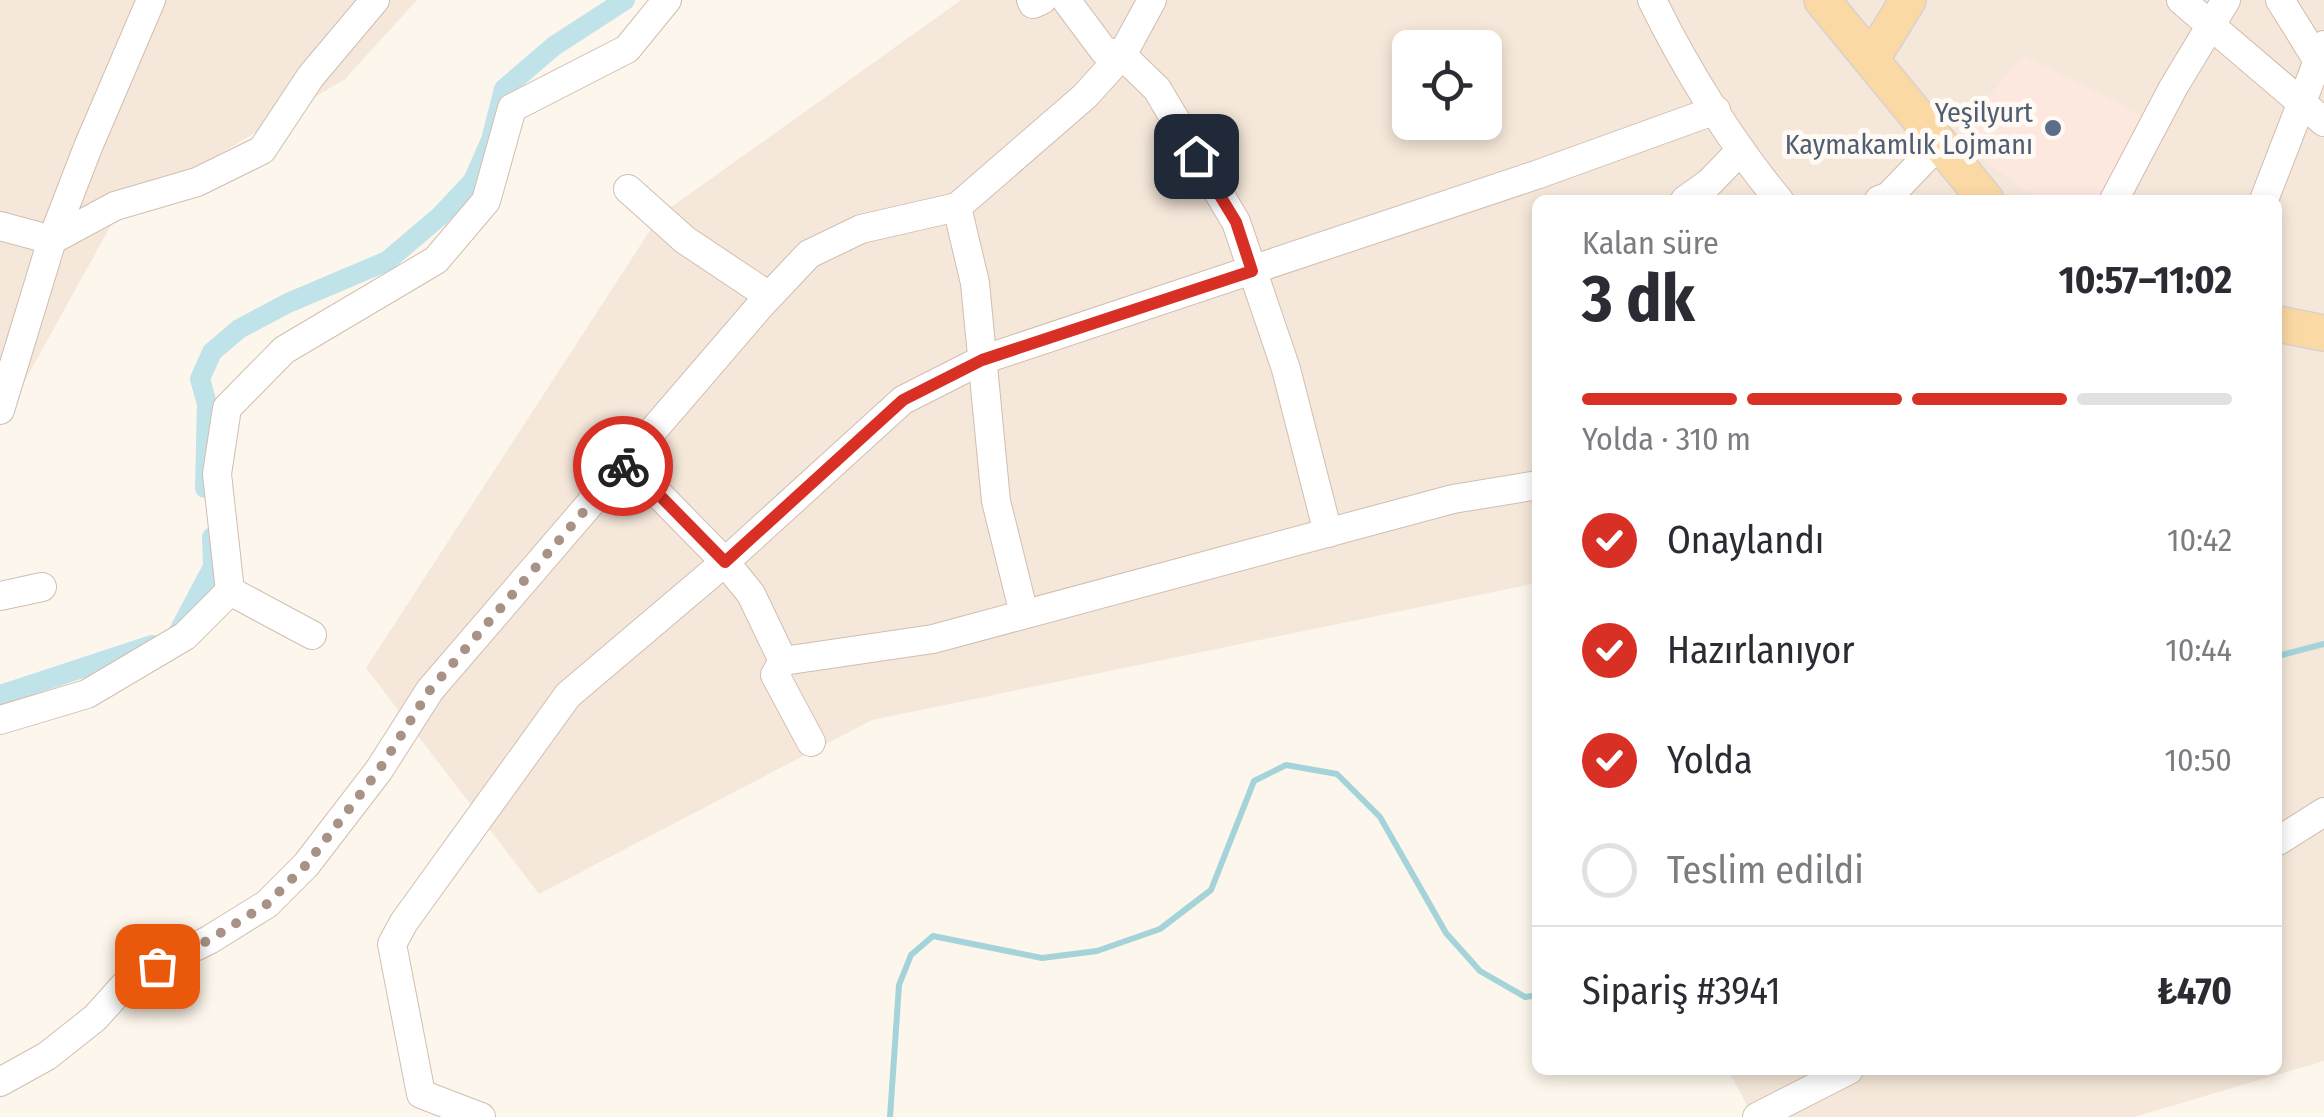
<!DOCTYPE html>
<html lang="tr">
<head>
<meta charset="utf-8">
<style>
  :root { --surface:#fff; --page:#f2f2f3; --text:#2b2b33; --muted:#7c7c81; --line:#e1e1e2; --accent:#d93025 }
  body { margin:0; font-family:"Fira Sans Condensed",sans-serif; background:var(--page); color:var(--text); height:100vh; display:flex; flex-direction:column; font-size:38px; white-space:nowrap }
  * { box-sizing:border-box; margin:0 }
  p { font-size:32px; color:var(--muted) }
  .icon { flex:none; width:55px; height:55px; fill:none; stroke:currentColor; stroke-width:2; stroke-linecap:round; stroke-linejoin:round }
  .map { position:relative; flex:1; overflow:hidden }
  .panel { position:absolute; left:1532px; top:195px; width:750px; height:880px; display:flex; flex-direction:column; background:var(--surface); border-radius:15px; box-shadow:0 5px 15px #0003 }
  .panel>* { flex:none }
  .tools { position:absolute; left:1392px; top:30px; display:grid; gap:20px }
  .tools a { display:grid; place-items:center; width:110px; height:110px; border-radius:15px; background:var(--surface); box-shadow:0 5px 15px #0003; font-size:50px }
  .pin { position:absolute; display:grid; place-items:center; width:85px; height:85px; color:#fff; margin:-42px; border-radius:20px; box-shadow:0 5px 15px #0006 }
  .courier { position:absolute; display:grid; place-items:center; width:100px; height:100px; margin:-50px; border:8px solid #d93025; border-radius:50%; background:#fff; color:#222; box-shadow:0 2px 12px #0007 }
  .head em { font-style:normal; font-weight:700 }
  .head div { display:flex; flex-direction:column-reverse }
  .head { display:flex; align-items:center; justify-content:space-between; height:170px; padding:0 50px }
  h1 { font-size:65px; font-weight:700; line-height:75px }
  .bar { display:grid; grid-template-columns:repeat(4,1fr); gap:15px 10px; align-content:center; height:120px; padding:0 50px }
  .bar i { height:12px; border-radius:8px; background:var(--line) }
  .bar .selected { background:var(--accent) }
  .bar p { grid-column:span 4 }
  .line { display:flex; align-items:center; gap:25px; padding:0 50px; border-top:2px solid var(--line) }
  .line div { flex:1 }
  ol { padding:0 50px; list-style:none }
  li { display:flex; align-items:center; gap:30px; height:110px }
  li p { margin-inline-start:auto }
  li .icon { padding:10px; border-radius:50%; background:var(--accent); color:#fff; stroke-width:4 }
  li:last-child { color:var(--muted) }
  li i { width:55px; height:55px; border:5px solid var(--line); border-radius:50% }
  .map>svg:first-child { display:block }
</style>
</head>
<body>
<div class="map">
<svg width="2324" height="1117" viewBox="0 0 2324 1117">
  <rect width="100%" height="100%" fill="#fdf6ec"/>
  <g fill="#f5e8da" fill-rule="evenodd">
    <path d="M0,0H417L345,79L116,216L0,426Z"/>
    <path d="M961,0H2324V1061L2134,1117H1753L1728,1070H2278V597L2282,587L2278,586V200H1538L1537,583L872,720L539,894L366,668L660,215ZM1410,48H1485V122H1410Z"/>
  </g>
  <path fill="#fde8e0" d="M2024,56L2149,119L2106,200H2038L1953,137Z"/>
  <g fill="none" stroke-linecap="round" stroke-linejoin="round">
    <g stroke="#a5d3da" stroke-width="6">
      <path d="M2278,656L2324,644"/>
      <path d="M890,1117L899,985L911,955L933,936L1042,958L1097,951L1160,929L1211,890L1254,781L1286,765L1337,774L1380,817L1446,933L1480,971L1525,997L1538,995"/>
    </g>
    <g stroke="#bfe3e8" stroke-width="20">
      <path d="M205,488L207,404L200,379L212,352L239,329L288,303L387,261L440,216L473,181L491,140L504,89L554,46L625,0"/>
      <path d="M178,633L213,567L212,537"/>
      <path d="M0,695L152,645"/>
    </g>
    <defs>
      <g id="minor">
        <path d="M1031,0L1033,4L1042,0"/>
        <path d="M1066,0L1104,51L1122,55L1157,89L1236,222L1286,369L1328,533"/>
        <path d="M1652,0C1684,66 1732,144 1779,200"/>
        <path d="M2181,0L2324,122"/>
        <path d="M2280,0L2318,61"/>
        <path d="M628,189L685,240L769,296"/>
        <path d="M1685,200L1709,183L1741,150"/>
        <path d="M1879,200L1889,196L1938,145"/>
        <path d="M2114,200L2173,88L2226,0"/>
        <path d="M2264,200L2324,45"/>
        <path d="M957,207L975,283L996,501L1024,614"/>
        <path d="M0,226L52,240L115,206L197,182L262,150L311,76L375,0"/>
        <path d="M0,410L52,240L88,147L151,0"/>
        <path d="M627,462L725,562L751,594L783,661L775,675L811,742"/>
        <path d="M230,591L217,474L227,408L284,350L436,260L486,201L512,108L627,49L667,0"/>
        <path d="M0,596L42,587"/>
        <path d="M783,661L933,639L1453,499L1538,485"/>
        <path d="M0,720L87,694L185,636L230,591L312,635"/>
        <path d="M2278,841L2324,812"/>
        <path d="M0,1082L47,1056L95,1018L131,978L209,940L267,904L306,865L379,770L430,690L760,306L809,254L861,229L957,207L1085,96L1122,55L1152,0"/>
        <path d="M481,1117L421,1094L392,944L404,922L568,695L725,562L903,400L982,360L1536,175L1716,110"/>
        <path d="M1757,1117L1849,1070"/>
      </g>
      <g id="major">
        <path d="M1822,0L1986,200"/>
        <path d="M1873,57L1908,0"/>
        <path d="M2278,324L2324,333"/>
      </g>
    </defs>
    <use href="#minor" stroke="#d1beb0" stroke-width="30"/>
    <use href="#major" stroke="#dad1cd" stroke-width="38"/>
    <use href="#minor" stroke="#fff" stroke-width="28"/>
    <use href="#major" stroke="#fbd9a5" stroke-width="35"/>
  </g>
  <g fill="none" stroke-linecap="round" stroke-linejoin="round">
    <path stroke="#a89285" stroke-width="10" stroke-dasharray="0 18" d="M157,966L209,940L267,904L306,865L379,770L430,690L623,466"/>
    <path stroke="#d93025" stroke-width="12" d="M623,466L627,462L725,562L903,400L982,360L1252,271L1236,222L1196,156"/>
  </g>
  <circle fill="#5c6f8a" stroke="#fffaf3" stroke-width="4" cx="2053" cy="128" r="10"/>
  <g text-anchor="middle" stroke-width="10" stroke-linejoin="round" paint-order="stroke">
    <g font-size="28" fill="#4e5e75" stroke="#fffaf3" text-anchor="end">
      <text x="2033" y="122">Yeşilyurt<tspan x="2033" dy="32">Kaymakamlık Lojmanı</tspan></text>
    </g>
  </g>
</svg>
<div class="tools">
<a><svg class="icon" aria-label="locate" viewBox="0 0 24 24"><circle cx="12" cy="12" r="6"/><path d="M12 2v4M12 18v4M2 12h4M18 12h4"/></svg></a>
</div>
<div class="pin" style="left:157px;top:966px;background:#ea580c"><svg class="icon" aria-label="bag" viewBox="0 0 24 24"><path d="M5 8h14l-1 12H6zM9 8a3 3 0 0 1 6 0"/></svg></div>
<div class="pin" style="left:1196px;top:156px;background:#1f2937"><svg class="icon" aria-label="home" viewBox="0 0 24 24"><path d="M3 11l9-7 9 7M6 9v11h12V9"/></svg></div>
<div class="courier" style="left:623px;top:466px"><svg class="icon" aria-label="bike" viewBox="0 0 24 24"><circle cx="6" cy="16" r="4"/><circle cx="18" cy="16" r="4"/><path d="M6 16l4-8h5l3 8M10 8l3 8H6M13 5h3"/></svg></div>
<section class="panel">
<div class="head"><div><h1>3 dk</h1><p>Kalan süre</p></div><em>10:57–11:02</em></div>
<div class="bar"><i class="selected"></i><i class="selected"></i><i class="selected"></i><i></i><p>Yolda · 310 m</p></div>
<ol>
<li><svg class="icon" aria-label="check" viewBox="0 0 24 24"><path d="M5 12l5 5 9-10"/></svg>Onaylandı<p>10:42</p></li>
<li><svg class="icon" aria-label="check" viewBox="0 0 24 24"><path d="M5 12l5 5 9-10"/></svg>Hazırlanıyor<p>10:44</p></li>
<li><svg class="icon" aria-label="check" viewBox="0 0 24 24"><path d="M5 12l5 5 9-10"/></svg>Yolda<p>10:50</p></li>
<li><i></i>Teslim edildi</li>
</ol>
<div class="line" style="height:130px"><div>Sipariş #3941</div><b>₺470</b></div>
</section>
</div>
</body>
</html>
